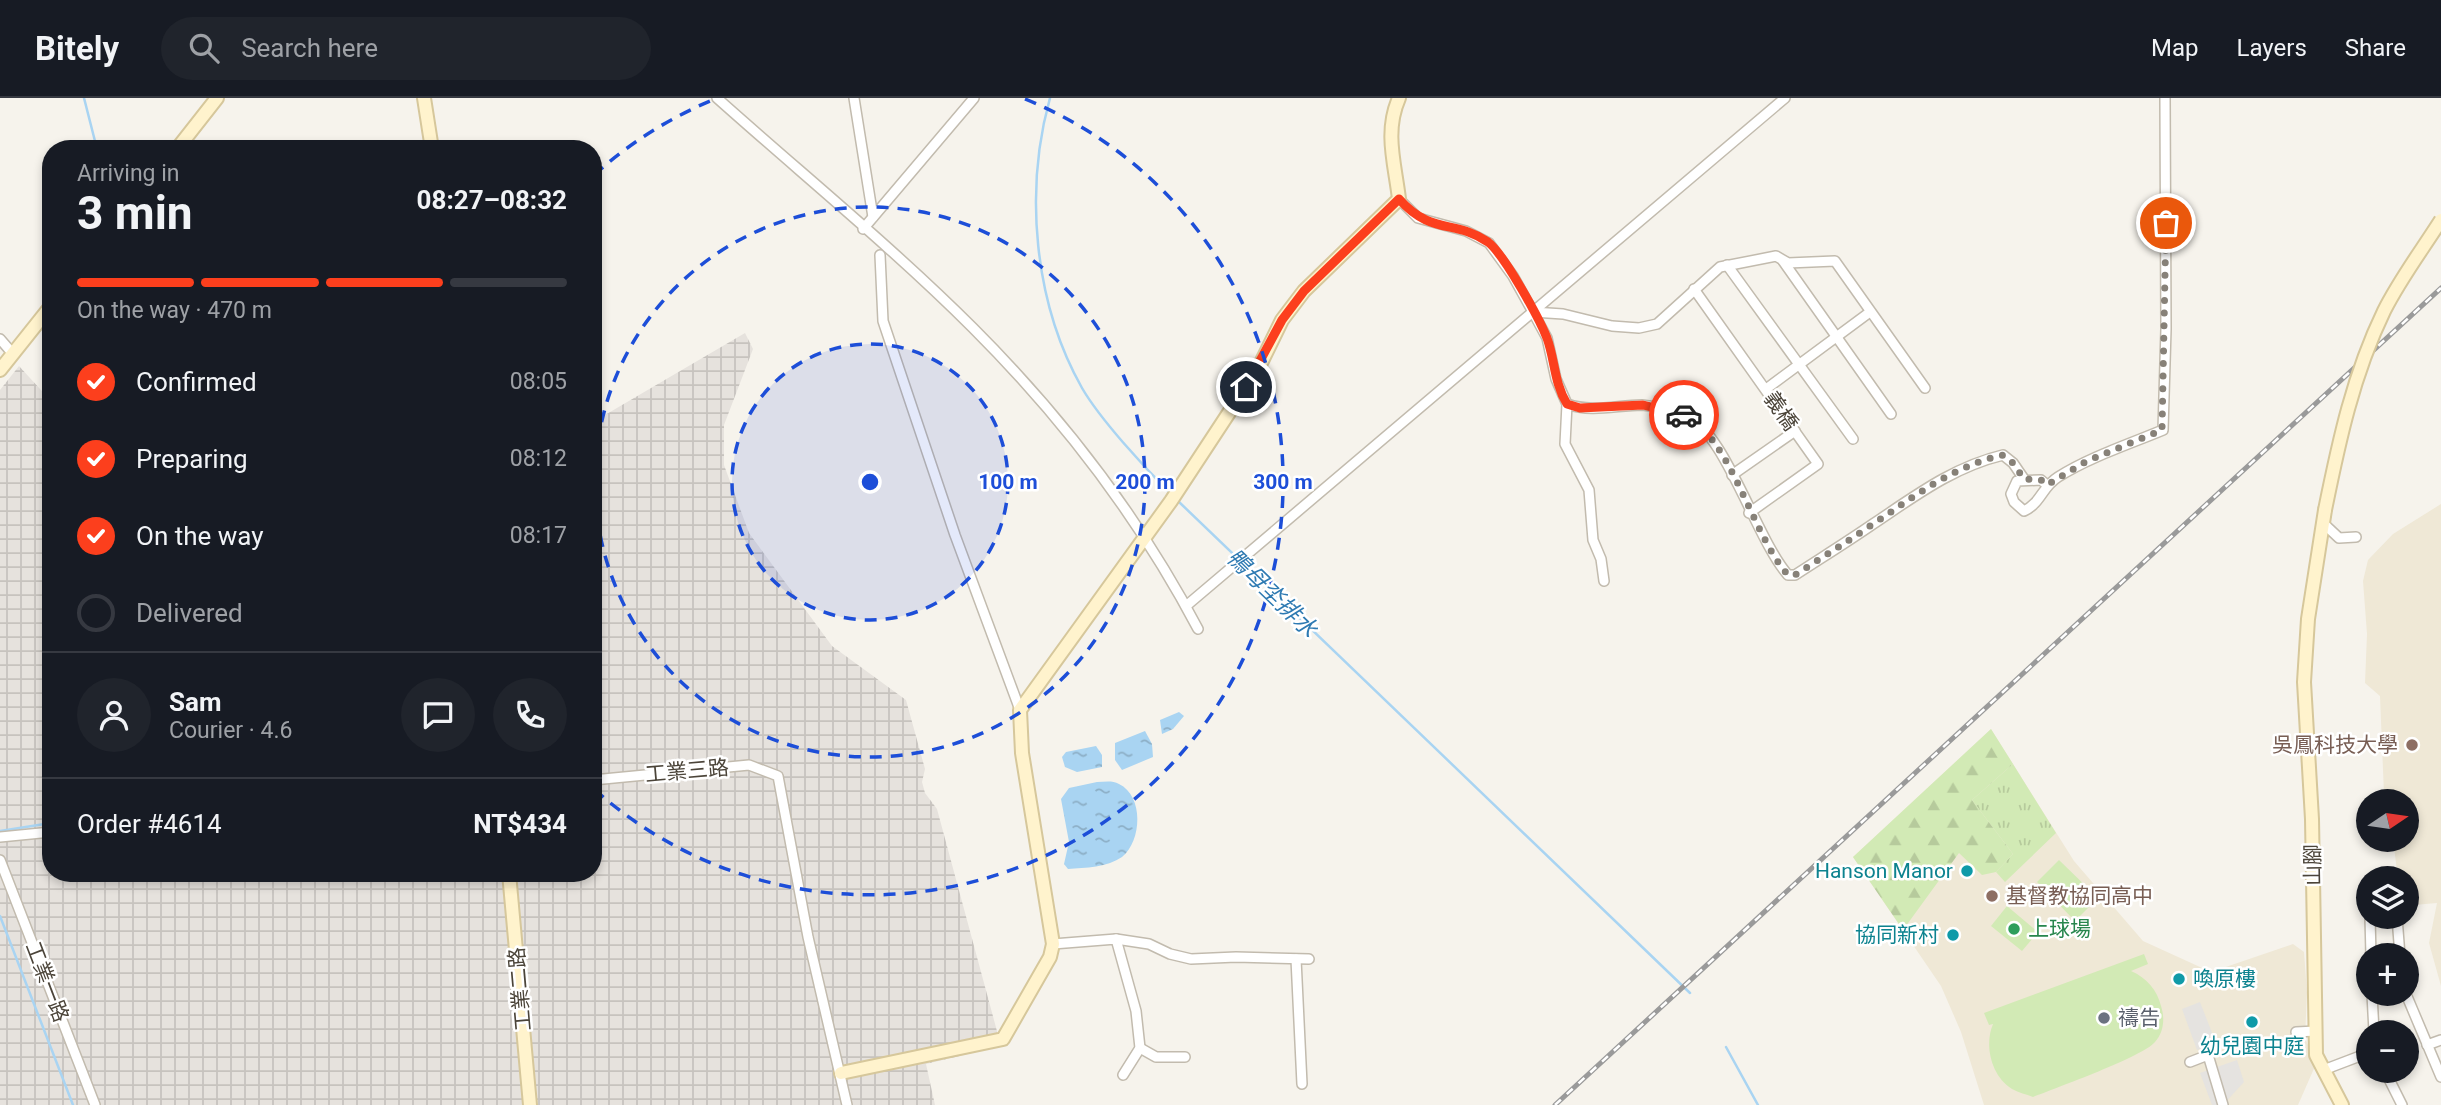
<!DOCTYPE html>
<html lang="en">
<head>
<meta charset="utf-8">
<style>
  :root { --surface:#171b24; --page:#20242c; --text:#f1f3f6; --muted:#9ea1a6; --line:#363941; --accent:#fc3f1d }
  body { margin:0; font-family:Roboto,"Noto Sans TC",sans-serif; background:var(--page); color:var(--text); height:100vh; display:flex; flex-direction:column; font-size:26px; white-space:nowrap }
  * { box-sizing:border-box; margin:0 }
  p { font-size:23px; color:var(--muted) }
  .icon { flex:none; width:38px; height:38px; fill:none; stroke:currentColor; stroke-width:2; stroke-linecap:round; stroke-linejoin:round }
  .map { position:relative; flex:1; overflow:hidden }
  .drawer { position:absolute; left:42px; top:42px; width:560px; height:742px; display:flex; flex-direction:column; background:var(--surface); border-radius:28px; box-shadow:0 4px 10px #0003 }
  .drawer>* { flex:none }
  .needle { width:46px; rotate:77deg }
  .controls { position:absolute; left:2356px; top:691px; display:grid; gap:14px }
  .controls a { display:grid; place-items:center; width:63px; height:63px; border-radius:50%; background:var(--surface); box-shadow:0 4px 10px #0003; font-size:35px }
  .pin { position:absolute; display:grid; place-items:center; width:60px; height:60px; color:#fff; margin:-30px; border:4px solid #fff; border-radius:50%; box-shadow:0 2px 7px #0007 }
  .courier { position:absolute; display:grid; place-items:center; width:70px; height:70px; margin:-35px; border:5px solid #fc3f1d; border-radius:50%; background:#fff; color:#222; box-shadow:0 2px 9px #0007 }
  .overview em { font-style:normal; font-weight:700 }
  .overview div { display:flex; flex-direction:column-reverse }
  .overview { display:flex; align-items:center; justify-content:space-between; height:119px; padding:0 35px }
  h1 { font-size:46px; font-weight:700; line-height:52px }
  .bar { display:grid; grid-template-columns:repeat(4,1fr); gap:10px 7px; align-content:center; height:84px; padding:0 35px }
  .bar i { height:9px; border-radius:5px; background:var(--line) }
  .bar .on { background:var(--accent) }
  .bar p { grid-column:span 4 }
  .line { display:flex; align-items:center; gap:18px; padding:0 35px; border-top:2px solid var(--line) }
  .line div { flex:1 }
  .round { display:grid; place-items:center; flex:none; width:74px; height:74px; border-radius:37px; background:var(--page) }
  ol { padding:0 35px; list-style:none }
  li { display:flex; align-items:center; gap:21px; height:77px }
  li p { margin-inline-start:auto }
  li .icon { padding:7px; border-radius:50%; background:var(--accent); color:#fff; stroke-width:4 }
  li:last-child { color:var(--muted) }
  li i { width:38px; height:38px; border:4px solid var(--line); border-radius:50% }
  header { display:flex; align-items:center; gap:42px; box-sizing:border-box; height:98px; padding:0 35px; background:var(--surface); border-bottom:2px solid var(--line) }
  header strong { font-size:33px }
  nav { display:flex; gap:38px; margin-inline-start:auto; font-size:24px }
  .search { width:490px; height:63px; background:var(--page); display:flex; align-items:center; gap:18px; box-sizing:border-box; padding:0 24px; border-radius:38px; color:var(--muted); font-size:26px }
  .map>svg:first-child { display:block }
</style>
</head>
<body>
<header>
<strong>Bitely</strong>
<div class="search"><svg class="icon" aria-label="search" viewBox="0 0 24 24"><circle cx="10" cy="10" r="6"/><path d="M15 15l6 6"/></svg>Search here</div>
<nav><a>Map</a><a>Layers</a><a>Share</a></nav>
</header>
<div class="map">
<svg width="2441" height="1007" viewBox="0 0 2441 1007">
  <defs>
    <pattern id="industrial-grid" width="8" height="8" patternUnits="userSpaceOnUse" patternTransform="scale(1.75)"><rect width="8" height="8" fill="#e6e2dd"/><path d="M0 4h8M4 0v8" fill="none" stroke="#c7c3be"/></pattern>
    <pattern id="grass-tufts" width="24" height="20" patternUnits="userSpaceOnUse" patternTransform="scale(1.75)"><rect width="24" height="20" fill="#d2eab5"/><path d="M3 7l-1-3M5 7V3M7 7l1-3M15 17l-1-3M17 17v-4M19 17l1-3" fill="none" stroke="#b6ca9c"/></pattern>
    <pattern id="forest-firs" width="22" height="20" patternUnits="userSpaceOnUse" patternTransform="scale(1.75)"><rect width="22" height="20" fill="#d2eab5"/><path d="M5 1l3.5 6h-7zM16 11l3.5 6h-7z" fill="#b6ca9c"/></pattern>
    <pattern id="water-ripples" width="26" height="14" patternUnits="userSpaceOnUse" patternTransform="scale(1.75)"><rect width="26" height="14" fill="#a9d4f2"/><path d="M2 4q2-2 4 0t4 0M15 11q2-2 4 0t4 0" fill="none" stroke="#8caec5"/></pattern>
  </defs>
  <rect width="100%" height="100%" fill="#f6f3ec"/>
  <path fill="url(#industrial-grid)" d="M745,235L753,251L724,327V367L749,435L832,548L906,602L925,671L922,684L925,695L937,711L1001,948L926,966L935,1007H0V292L19,268L51,303V775H593V324Z"/>
  <g fill="#efe8d6">
    <path d="M2441,406V888L2429,845L2437,805L2414,807L2406,804V780H2398L2393,742H2406V704L2386,703L2384,696L2380,598L2365,585L2367,536L2363,483L2368,462L2393,436Z"/>
    <path d="M1991,631L2074,763L2143,843L2211,874L2293,846L2304,854L2307,895L2305,940L2316,966L2298,1007H1984L1961,934L1941,888L1853,759Z"/>
  </g>
  <path fill="url(#grass-tufts)" d="M2013,666L2056,735L2005,784L1996,774L2013,756L1972,702Z"/>
  <path fill="url(#forest-firs)" d="M1991,631L2013,666L1972,702L2013,756L1996,774L1982,777L1959,755L1903,832L1853,759Z"/>
  <g fill="#d2eab5">
    <path d="M2059,762L2098,800L2075,823L2037,784Z"/>
    <path d="M2007,808L2038,834L2022,853L1991,828Z"/>
    <path d="M2144,856L2148,866L2131,873C2147,880 2157,892 2161,908C2165,920 2164,934 2155,944C2144,958 2056,990 2033,999C2026,996 2019,995 2012,991C1991,978 1984,947 1993,926L1989,927L1984,915Z"/>
  </g>
  <g fill="#e5e3e0">
    <path d="M2200,904L2216,945L2197,952L2182,911Z"/>
    <path d="M2237,962L2244,984L2223,1007H2212L2200,975Z"/>
  </g>
  <g fill="url(#water-ripples)">
    <path d="M1179,614L1184,618L1173,631L1162,636L1160,622Z"/>
    <path d="M1145,633L1152,646L1153,659L1122,672L1115,662V645Z"/>
    <path d="M1096,648L1102,657V669L1077,674L1065,669L1062,659L1066,654Z"/>
    <path d="M1097,684C1104,684 1112,682 1119,686C1144,698 1142,743 1122,759C1108,769 1085,770 1068,771L1064,766L1069,744L1061,701L1069,690Z"/>
  </g>
  <g fill="none" stroke-linecap="round" stroke-linejoin="round">
    <g stroke="#a9d4f2" stroke-width="2.5">
      <path d="M84,0L97,51"/>
      <path d="M1050,0C1024,93 1034,205 1082,290C1100,321 1144,369 1171,396"/>
      <path d="M1178,403L1690,895"/>
      <path d="M0,733L51,725"/>
      <path d="M0,818L73,1007"/>
      <path d="M1726,949L1758,1007"/>
    </g>
    <defs>
      <g id="street">
        <path d="M717,0C802,76 893,150 973,230C1061,318 1140,421 1198,531"/>
        <path d="M854,0L873,119"/>
        <path d="M1399,101L1418,120L1466,133L1489,145L1513,178L1533,214L1563,216L1612,228L1639,230L1657,226L1720,169L1776,158L1788,165L1835,163L1925,290"/>
        <path d="M863,131L974,0"/>
        <path d="M880,157L883,223L955,437L1020,612"/>
        <path d="M1783,163L1891,316"/>
        <path d="M1727,167L1853,341"/>
        <path d="M1694,191L1818,366L1749,415"/>
        <path d="M1533,214L1547,240L1556,281L1567,306L1565,346L1589,392L1593,442L1601,461L1604,483"/>
        <path d="M0,241L13,256"/>
        <path d="M1766,291L1870,214"/>
        <path d="M1567,306C1592,315 1617,307 1642,307C1654,308 1672,313 1684,317C1724,330 1756,441 1788,477H1795C1821,460 1847,444 1873,426C1915,398 1953,369 2003,357L2013,365L2024,381"/>
        <path d="M1732,377L1795,333"/>
        <path d="M2047,387L2041,382L2017,383L2011,396L2014,404L2024,413C2041,405 2042,389 2058,379C2090,359 2127,347 2163,332L2166,231L2165,0"/>
        <path d="M2323,425L2339,440L2356,439"/>
        <path d="M1186,508L1785,0"/>
        <path d="M593,682L749,667L778,678L808,839L847,1007"/>
        <path d="M0,739L51,734"/>
        <path d="M0,762L95,1007"/>
        <path d="M2370,819L2371,858"/>
        <path d="M2397,819L2400,858"/>
        <path d="M1116,841L1149,846L1170,856L1191,861L1236,859L1309,861"/>
        <path d="M1053,846L1116,841L1136,913L1140,950L1123,977"/>
        <path d="M1296,861L1302,986"/>
        <path d="M2372,896L2374,934"/>
        <path d="M2406,896L2441,979"/>
        <path d="M2296,934L2316,933"/>
        <path d="M2427,947L2441,942"/>
        <path d="M1140,950L1156,959H1185"/>
        <path d="M2190,964L2208,957L2223,1007"/>
        <path d="M2326,971L2368,955"/>
        <path d="M2385,973L2402,1007"/>
      </g>
      <g id="secondary">
        <path d="M424,0L432,51"/>
        <path d="M177,51L217,0"/>
        <path d="M0,272L51,208"/>
        <path d="M2325,412L2308,521L2304,584L2312,721L2316,957L2342,1007"/>
        <path d="M509,775L530,1007"/>
        <path d="M841,975L1003,941L1050,859L1053,846L1022,655L1020,612L1171,403L1259,269L1282,222L1304,193L1399,101C1395,66 1384,34 1399,0"/>
      </g>
    </defs>
    <use href="#street" stroke="#c2bbae" stroke-width="12"/>
    <use href="#secondary" stroke="#d6c79b" stroke-width="16"/>
    <use href="#street" stroke="#fff" stroke-width="9"/>
    <use href="#secondary" stroke="#fff3cd" stroke-width="12"/>
    <defs>
      <path id="rail" d="M1555,1007L2441,190"/>
    </defs>
    <use href="#rail" stroke="#9a9a9a" stroke-width="5"/>
    <use href="#rail" stroke="#fff" stroke-width="2.5" stroke-dasharray="8" stroke-linecap="butt"/>
    <defs>
      <path id="secondary-bridge" d="M2325,412C2339,343 2353,277 2384,213C2400,181 2422,152 2441,122"/>
    </defs>
    <use href="#secondary-bridge" stroke="#d6c79b" stroke-width="16" stroke-linecap="butt"/>
    <use href="#secondary-bridge" stroke="#fff3cd" stroke-width="12"/>
  </g>
  <g fill="none" stroke-linecap="round" stroke-linejoin="round">
    <path stroke="#878178" stroke-width="7" stroke-dasharray="0 12.6" d="M1684,317C1731,339 1751,435 1788,477H1795C1821,460 1847,444 1873,426C1915,398 1953,368 2003,357L2013,365L2024,381L2041,382L2047,387L2087,363L2162,332L2166,125"/>
    <path stroke="#fc3f1d" stroke-width="9" d="M1246,289L1282,222L1304,193L1399,101C1432,138 1455,121 1488,144C1504,156 1539,220 1547,240C1555,262 1554,285 1567,306L1580,310L1643,307L1684,317"/>
  </g>
  <circle cx="870" cy="384" r="138" fill="#1d4ed8" fill-opacity=".12"/>
  <g fill="none" stroke="#1d4ed8" stroke-width="3.5" stroke-dasharray="12 9">
    <circle cx="870" cy="384" r="138"/>
    <circle cx="870" cy="384" r="275"/>
    <path d="M594 77A413 413 0 0 1 715 1M1025 1A413 413 0 1 1 594 691"/>
  </g>
  <g fill="#8d6e63" stroke="#fff" stroke-width="2.5">
    <circle cx="2412" cy="647" r="7"/>
    <circle cx="1992" cy="798" r="7"/>
  </g>
  <g fill="#0f9aa8" stroke="#fff" stroke-width="2.5">
    <circle cx="1967" cy="773" r="7"/>
    <circle cx="1953" cy="837" r="7"/>
    <circle cx="2179" cy="881" r="7"/>
    <circle cx="2252" cy="924" r="7"/>
  </g>
  <circle fill="#2e9e5b" stroke="#fff" stroke-width="2.5" cx="2014" cy="831" r="7"/>
  <circle fill="#6b7280" stroke="#fff" stroke-width="2.5" cx="2104" cy="920" r="7"/>
  <g text-anchor="middle" stroke-width="5" stroke-linejoin="round" paint-order="stroke">
    <g font-size="21" fill="#4b4439" stroke="#fff">
      <text transform="translate(1781 313) rotate(55)" y="7">義橋</text>
      <text transform="translate(687 673) rotate(-5)" y="7">工業三路</text>
      <text transform="translate(2313 767) rotate(-91)" y="7">山腳</text>
      <text transform="translate(47 884) rotate(69)" y="7">工業一路</text>
      <text transform="translate(520 891) rotate(-95)" y="7">工業二路</text>
    </g>
    <g font-size="21" fill="#785e54" stroke="#fff" text-anchor="end">
      <text x="2398" y="654">吳鳳科技大學</text>
      <text x="2006" y="805" text-anchor="start">基督教協同高中</text>
    </g>
    <g font-size="21" fill="#0d838f" stroke="#fff" text-anchor="end">
      <text x="1953" y="780">Hanson Manor</text>
      <text x="1939" y="844">協同新村</text>
      <text x="2193" y="888" text-anchor="start">喚原樓</text>
      <text x="2252" y="955" text-anchor="middle">幼兒園中庭</text>
    </g>
    <g font-size="21" fill="#27864d" stroke="#fff" text-anchor="start">
      <text x="2028" y="838">上球場</text>
    </g>
    <g font-size="21" fill="#5b616d" stroke="#fff" text-anchor="start">
      <text x="2118" y="927">禱告</text>
    </g>
    <g font-size="23" font-style="italic" fill="#2e7ab2" stroke="#fff">
      <text transform="translate(1272 495) rotate(44)" y="8">鴨母坔排水</text>
    </g>
  </g>
  <circle cx="870" cy="384" r="10" fill="#1d4ed8" stroke="#fff" stroke-width="3.5"/>
  <g font-size="21" text-anchor="middle" font-weight="bold" fill="#1d4ed8" stroke="#fff" stroke-width="5" stroke-linejoin="round" paint-order="stroke">
    <text x="1008" y="391">100 m</text>
    <text x="1145" y="391">200 m</text>
    <text x="1283" y="391">300 m</text>
  </g>
</svg>
<div class="controls">
<a><svg class="needle" viewBox="-14 -14 28 28"><path d="M0-13l5 13h-10z" fill="#e53935"/><path d="M0 13l5-13h-10z" fill="#9ea1a6"/></svg></a>
<a><svg class="icon" aria-label="layers" viewBox="0 0 24 24"><path d="M12 4l9 5-9 5-9-5zM3 14l9 5 9-5"/></svg></a>
<a>+</a>
<a>−</a>
</div>
<div class="pin" style="left:2166px;top:125px;background:#ea580c"><svg class="icon" aria-label="bag" viewBox="0 0 24 24"><path d="M5 8h14l-1 12H6zM9 8a3 3 0 0 1 6 0"/></svg></div>
<div class="pin" style="left:1246px;top:289px;background:#1f2937"><svg class="icon" aria-label="home" viewBox="0 0 24 24"><path d="M3 11l9-7 9 7M6 9v11h12V9"/></svg></div>
<div class="courier" style="left:1684px;top:317px"><svg class="icon" aria-label="car" viewBox="0 0 24 24"><path d="M5 17H2v-5l4-1 3-4h7l3 4 3 1v5h-3M9 17h6M6 11h13"/><circle cx="7" cy="17" r="2"/><circle cx="17" cy="17" r="2"/></svg></div>
<section class="drawer">
<div class="overview"><div><h1>3 min</h1><p>Arriving in</p></div><em>08:27–08:32</em></div>
<div class="bar"><i class="on"></i><i class="on"></i><i class="on"></i><i></i><p>On the way · 470 m</p></div>
<ol>
<li><svg class="icon" aria-label="check" viewBox="0 0 24 24"><path d="M5 12l5 5 9-10"/></svg>Confirmed<p>08:05</p></li>
<li><svg class="icon" aria-label="check" viewBox="0 0 24 24"><path d="M5 12l5 5 9-10"/></svg>Preparing<p>08:12</p></li>
<li><svg class="icon" aria-label="check" viewBox="0 0 24 24"><path d="M5 12l5 5 9-10"/></svg>On the way<p>08:17</p></li>
<li><i></i>Delivered</li>
</ol>
<div class="line" style="height:126px"><a class="round"><svg class="icon" aria-label="person" viewBox="0 0 24 24"><circle cx="12" cy="8" r="4"/><path d="M4 21q1-7 8-7t8 7"/></svg></a><div><b>Sam</b><p>Courier · 4.6</p></div><a class="round"><svg class="icon" aria-label="chat" viewBox="0 0 24 24"><path d="M4 5h16v11H9l-5 4z"/></svg></a><a class="round"><svg class="icon" aria-label="phone" viewBox="0 0 24 24"><path d="M5 4h4l2 5-3 2q2 4 5 5l2-3 5 2v4C11 20 4 13 5 4z"/></svg></a></div>
<div class="line" style="height:91px"><div>Order #4614</div><b>NT$434</b></div>
</section>
</div>
</body>
</html>
